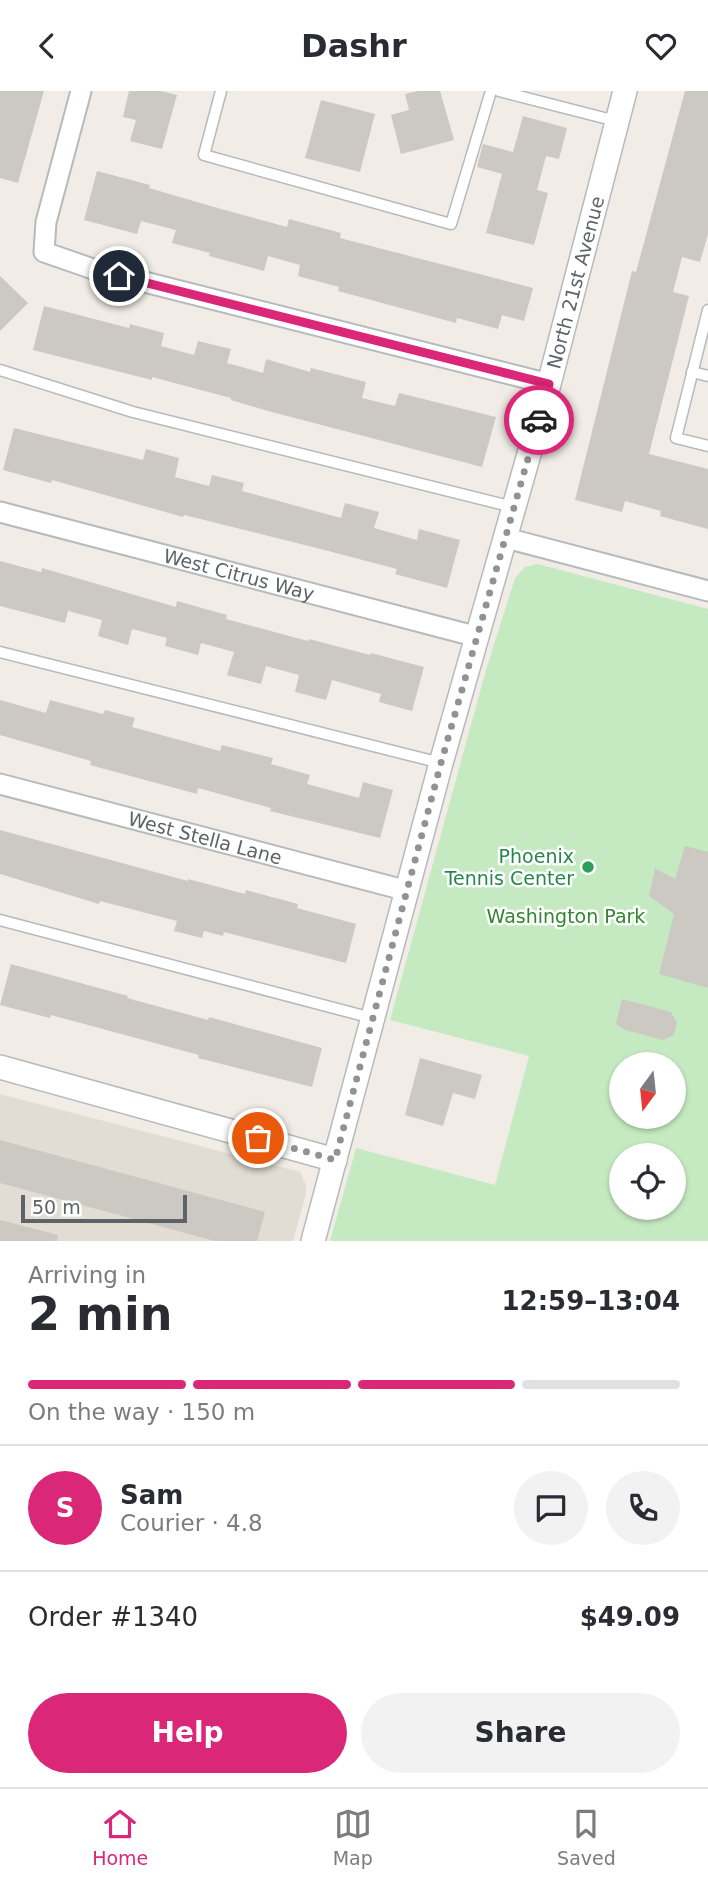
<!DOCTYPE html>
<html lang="en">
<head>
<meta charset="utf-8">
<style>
  :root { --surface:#fff; --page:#f2f2f3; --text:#2b2b33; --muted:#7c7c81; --line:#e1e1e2; --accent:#db2777 }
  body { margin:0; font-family:"DejaVu Sans",sans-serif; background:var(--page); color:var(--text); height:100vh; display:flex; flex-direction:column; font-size:26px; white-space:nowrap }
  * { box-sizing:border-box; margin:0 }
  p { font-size:23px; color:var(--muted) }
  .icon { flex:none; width:38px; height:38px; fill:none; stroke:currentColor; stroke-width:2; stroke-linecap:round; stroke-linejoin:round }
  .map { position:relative; height:1150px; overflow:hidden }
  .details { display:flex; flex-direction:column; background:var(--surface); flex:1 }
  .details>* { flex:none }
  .needle { width:46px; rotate:195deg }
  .fabs { position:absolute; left:609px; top:961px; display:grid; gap:14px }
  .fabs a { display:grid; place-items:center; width:77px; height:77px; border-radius:50%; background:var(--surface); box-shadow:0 2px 5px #0004; font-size:35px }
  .scale { position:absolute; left:21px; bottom:18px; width:166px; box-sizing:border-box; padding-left:7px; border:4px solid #5d6367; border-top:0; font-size:19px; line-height:24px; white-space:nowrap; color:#5d6367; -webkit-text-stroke:5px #fff; paint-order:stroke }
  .pin { position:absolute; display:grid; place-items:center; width:60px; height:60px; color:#fff; margin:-30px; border:4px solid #fff; border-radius:50%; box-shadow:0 2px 7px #0007 }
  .courier { position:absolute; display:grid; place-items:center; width:70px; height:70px; margin:-35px; border:5px solid #db2777; border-radius:50%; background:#fff; color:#222; box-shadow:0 2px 9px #0007 }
  .overview em { font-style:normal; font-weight:700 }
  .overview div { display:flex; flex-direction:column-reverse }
  .overview { display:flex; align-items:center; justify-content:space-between; height:119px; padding:0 28px }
  h1 { font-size:46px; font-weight:700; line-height:52px }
  .bar { display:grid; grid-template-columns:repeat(4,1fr); gap:10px 7px; align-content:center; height:84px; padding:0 28px }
  .bar i { height:9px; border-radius:5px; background:var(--line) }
  .bar .active { background:var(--accent) }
  .bar p { grid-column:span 4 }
  .line { display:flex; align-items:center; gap:18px; padding:0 28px; border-top:2px solid var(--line) }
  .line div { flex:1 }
  .round { display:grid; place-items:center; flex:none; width:74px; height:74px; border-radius:37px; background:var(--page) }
  .cta { display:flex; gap:14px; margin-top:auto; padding:14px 28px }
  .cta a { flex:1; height:80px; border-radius:42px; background:var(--accent); color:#fff; font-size:28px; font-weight:700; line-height:80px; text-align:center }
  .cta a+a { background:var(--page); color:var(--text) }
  header { display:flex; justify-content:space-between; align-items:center; height:91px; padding:0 28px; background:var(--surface); font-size:32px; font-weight:700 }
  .tabs { display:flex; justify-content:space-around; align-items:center; height:98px; border-top:2px solid var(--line); background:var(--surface); font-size:19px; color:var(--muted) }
  .tabs a { display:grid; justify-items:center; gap:4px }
  .tabs .active { color:var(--accent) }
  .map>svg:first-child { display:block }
</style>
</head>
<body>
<header><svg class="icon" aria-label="back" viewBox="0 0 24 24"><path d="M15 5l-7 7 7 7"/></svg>Dashr<svg class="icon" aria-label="heart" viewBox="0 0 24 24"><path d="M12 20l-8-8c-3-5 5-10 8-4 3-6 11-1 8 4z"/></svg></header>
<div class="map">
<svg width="708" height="1150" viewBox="0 0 708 1150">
  <rect width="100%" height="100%" fill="#f1ede6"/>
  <path fill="#e1dcd4" d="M0,1003L300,1081L306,1094V1103L293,1150H0Z"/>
  <path fill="#c5eac1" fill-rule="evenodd" d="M538,473L708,518V1150H330L356,1057L495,1094L529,965L390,929L486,579L515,487L525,476ZM621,973H674V1026H621ZM621,1064H674V1116H621Z"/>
  <g fill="#ccc8c2">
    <path d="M0,0H44L18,92L0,87Z"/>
    <path d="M129,0H161L177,4L162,58L130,50L136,29L123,26Z"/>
    <path d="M418,0H440L454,49L401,63L391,24L409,19L405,3Z"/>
    <path d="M685,0H708V143L700,171L682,166L673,201L689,205L649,363L708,378V438L660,425L661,420L625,410L622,421L575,409L632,180L636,181Z"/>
    <path d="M321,9L375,23L360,81L305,67Z"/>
    <path d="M523,25L567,37L559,68L546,65L537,99L548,102L534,154L486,142L502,83L477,76L483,53L513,61Z"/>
    <path d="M97,80L150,94L149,97L214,116L287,136L289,128L341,142L340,147L533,197L524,230L502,224L498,238L457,227L456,232L338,200L339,196L298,185L300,174L268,165L264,180L209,165L210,162L172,152L176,139L141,130L137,143L84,129Z"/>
    <path d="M0,185L28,212L0,240Z"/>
    <path d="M44,215L129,237L130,233L164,242L161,255L194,264L198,250L231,258L227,272L263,282L266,268L310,281L311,277L366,291L362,307L395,315L399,302L496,326L482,376L268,320L231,309V307L152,286V289L33,259Z"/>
    <path d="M14,337L143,369L146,358L179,367L175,386L209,395L212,384L244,392L242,400L341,427L345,412L379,421L374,437L417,449L419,438L460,449L447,497L395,483L397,478L313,456L184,424L183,426L52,389L51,392L3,379Z"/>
    <path d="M0,470L41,481L42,477L176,516L177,510L227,524L226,528L308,550L309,548L370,564L371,562L424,576L412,620L379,611L381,603L332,589L326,609L295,601L299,584L266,575L261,593L227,584L234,561L201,552L198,564L165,555L167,547L132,538L128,554L98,545L102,529L68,520L65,532L0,515Z"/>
    <path d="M0,609L46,622L50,609L103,623L105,619L135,627L132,636L220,660L222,654L273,667L271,673L310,684L307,693L359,707L363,691L393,699L380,747L270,720L271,717L198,697L197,703L90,674L91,670L0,644Z"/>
    <path d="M0,739L188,790V788L245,803L246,799L298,813L297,817L356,833L346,872L224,841L223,845L204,840L202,847L174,840L177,830L100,810L99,813L0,783Z"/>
    <path d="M685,755L708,761V897L659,883L674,823L649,805L655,777L675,788Z"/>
    <path d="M11,873L128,905L127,907L208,929L209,926L322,957L312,996L198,967L199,964L51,924L50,927L0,914Z"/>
    <path d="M622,908L671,921L677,932L674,944L663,949L625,939L616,933Z"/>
    <path d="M420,967L482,984L475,1008L453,1002L443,1035L405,1024Z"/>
    <path d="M0,1049L265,1121L257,1150H215L0,1092Z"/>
    <path d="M0,1129L58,1144L57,1150H0Z"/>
  </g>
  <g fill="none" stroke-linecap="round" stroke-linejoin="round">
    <defs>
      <g id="service">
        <path d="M221,0L204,64L451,133L491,0"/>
        <path d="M499,0L616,30"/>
        <path d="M708,219L676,347L708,355"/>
        <path d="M0,279L133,321L513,416"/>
        <path d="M692,281L708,285"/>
        <path d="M0,561L441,672"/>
        <path d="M0,829L372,927"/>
      </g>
      <g id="minor">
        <path d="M81,0L46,131L44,161L93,178L549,293"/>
        <path id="s1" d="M0,421L478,546"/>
        <path d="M506,447L708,500"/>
        <path id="s2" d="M0,693L408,800"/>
      </g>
      <g id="tertiary">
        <path d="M0,976L335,1069"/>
        <path id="s3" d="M313,1150L441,672L549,293L625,0"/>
      </g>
    </defs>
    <use href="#service" stroke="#b6b9bd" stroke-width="13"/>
    <use href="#minor" stroke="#b6b9bd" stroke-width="23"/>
    <use href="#tertiary" stroke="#b6b9bd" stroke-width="26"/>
    <use href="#service" stroke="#fff" stroke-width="10"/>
    <use href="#minor" stroke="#fff" stroke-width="19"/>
    <use href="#tertiary" stroke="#fff" stroke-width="23"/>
  </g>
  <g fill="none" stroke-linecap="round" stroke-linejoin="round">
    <path stroke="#919393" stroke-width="7" stroke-dasharray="0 12.6" d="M258,1047L335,1069L441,672L539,329"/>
    <path stroke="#db2777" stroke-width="9" d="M119,185L549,293L539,329"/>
  </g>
  <circle fill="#2e9e5b" stroke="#fff" stroke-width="2.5" cx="588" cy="776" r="7"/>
  <g text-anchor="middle" stroke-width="5" stroke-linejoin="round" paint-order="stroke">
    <g font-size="19" fill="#5d6367" stroke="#fff">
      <text dy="7" stroke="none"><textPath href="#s3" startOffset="994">North 21st Avenue</textPath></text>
      <text dy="7" stroke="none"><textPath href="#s1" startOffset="247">West Citrus Way</textPath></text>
      <text dy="7" stroke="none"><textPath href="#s2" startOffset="212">West Stella Lane</textPath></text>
    </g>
    <g font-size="19" fill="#27864d" stroke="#fff" text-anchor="end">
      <text x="574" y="772">Phoenix<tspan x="574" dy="22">Tennis Center</tspan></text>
    </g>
    <g font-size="19" fill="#33852f" stroke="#fff">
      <text x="566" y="832">Washington Park</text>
    </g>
  </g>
</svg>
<div class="fabs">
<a><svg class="needle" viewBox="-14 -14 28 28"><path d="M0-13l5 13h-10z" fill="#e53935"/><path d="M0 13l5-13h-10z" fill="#7c7c81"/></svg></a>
<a><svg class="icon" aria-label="locate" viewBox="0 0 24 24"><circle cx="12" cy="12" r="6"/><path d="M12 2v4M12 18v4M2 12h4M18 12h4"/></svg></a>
</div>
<div class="scale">50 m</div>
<div class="pin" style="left:258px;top:1047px;background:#ea580c"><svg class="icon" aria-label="bag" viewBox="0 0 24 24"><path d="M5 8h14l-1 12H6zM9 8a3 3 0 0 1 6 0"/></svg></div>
<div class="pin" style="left:119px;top:185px;background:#1f2937"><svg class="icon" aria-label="home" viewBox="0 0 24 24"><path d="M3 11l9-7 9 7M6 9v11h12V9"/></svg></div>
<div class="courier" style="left:539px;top:329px"><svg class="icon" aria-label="car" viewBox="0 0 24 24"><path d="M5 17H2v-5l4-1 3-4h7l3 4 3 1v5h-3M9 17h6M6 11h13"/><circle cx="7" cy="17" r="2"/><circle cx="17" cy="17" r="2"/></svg></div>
</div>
<section class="details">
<div class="overview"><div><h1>2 min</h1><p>Arriving in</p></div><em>12:59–13:04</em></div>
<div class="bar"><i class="active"></i><i class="active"></i><i class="active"></i><i></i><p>On the way · 150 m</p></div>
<div class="line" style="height:126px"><b class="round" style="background:var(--accent);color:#fff">S</b><div><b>Sam</b><p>Courier · 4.8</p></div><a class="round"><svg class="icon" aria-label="chat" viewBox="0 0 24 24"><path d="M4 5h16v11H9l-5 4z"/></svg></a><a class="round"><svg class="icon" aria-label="phone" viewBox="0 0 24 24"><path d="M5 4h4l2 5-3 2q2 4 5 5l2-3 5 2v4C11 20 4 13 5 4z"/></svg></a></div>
<div class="line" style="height:91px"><div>Order #1340</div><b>$49.09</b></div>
<div class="cta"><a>Help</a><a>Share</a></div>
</section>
<nav class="tabs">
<a class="active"><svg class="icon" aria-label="home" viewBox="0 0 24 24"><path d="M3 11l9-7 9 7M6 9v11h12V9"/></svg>Home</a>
<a><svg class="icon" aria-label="map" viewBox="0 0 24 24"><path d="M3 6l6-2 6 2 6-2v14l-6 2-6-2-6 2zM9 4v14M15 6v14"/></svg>Map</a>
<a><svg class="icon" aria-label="saved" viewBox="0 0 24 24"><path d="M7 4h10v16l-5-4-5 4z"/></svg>Saved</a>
</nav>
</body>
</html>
